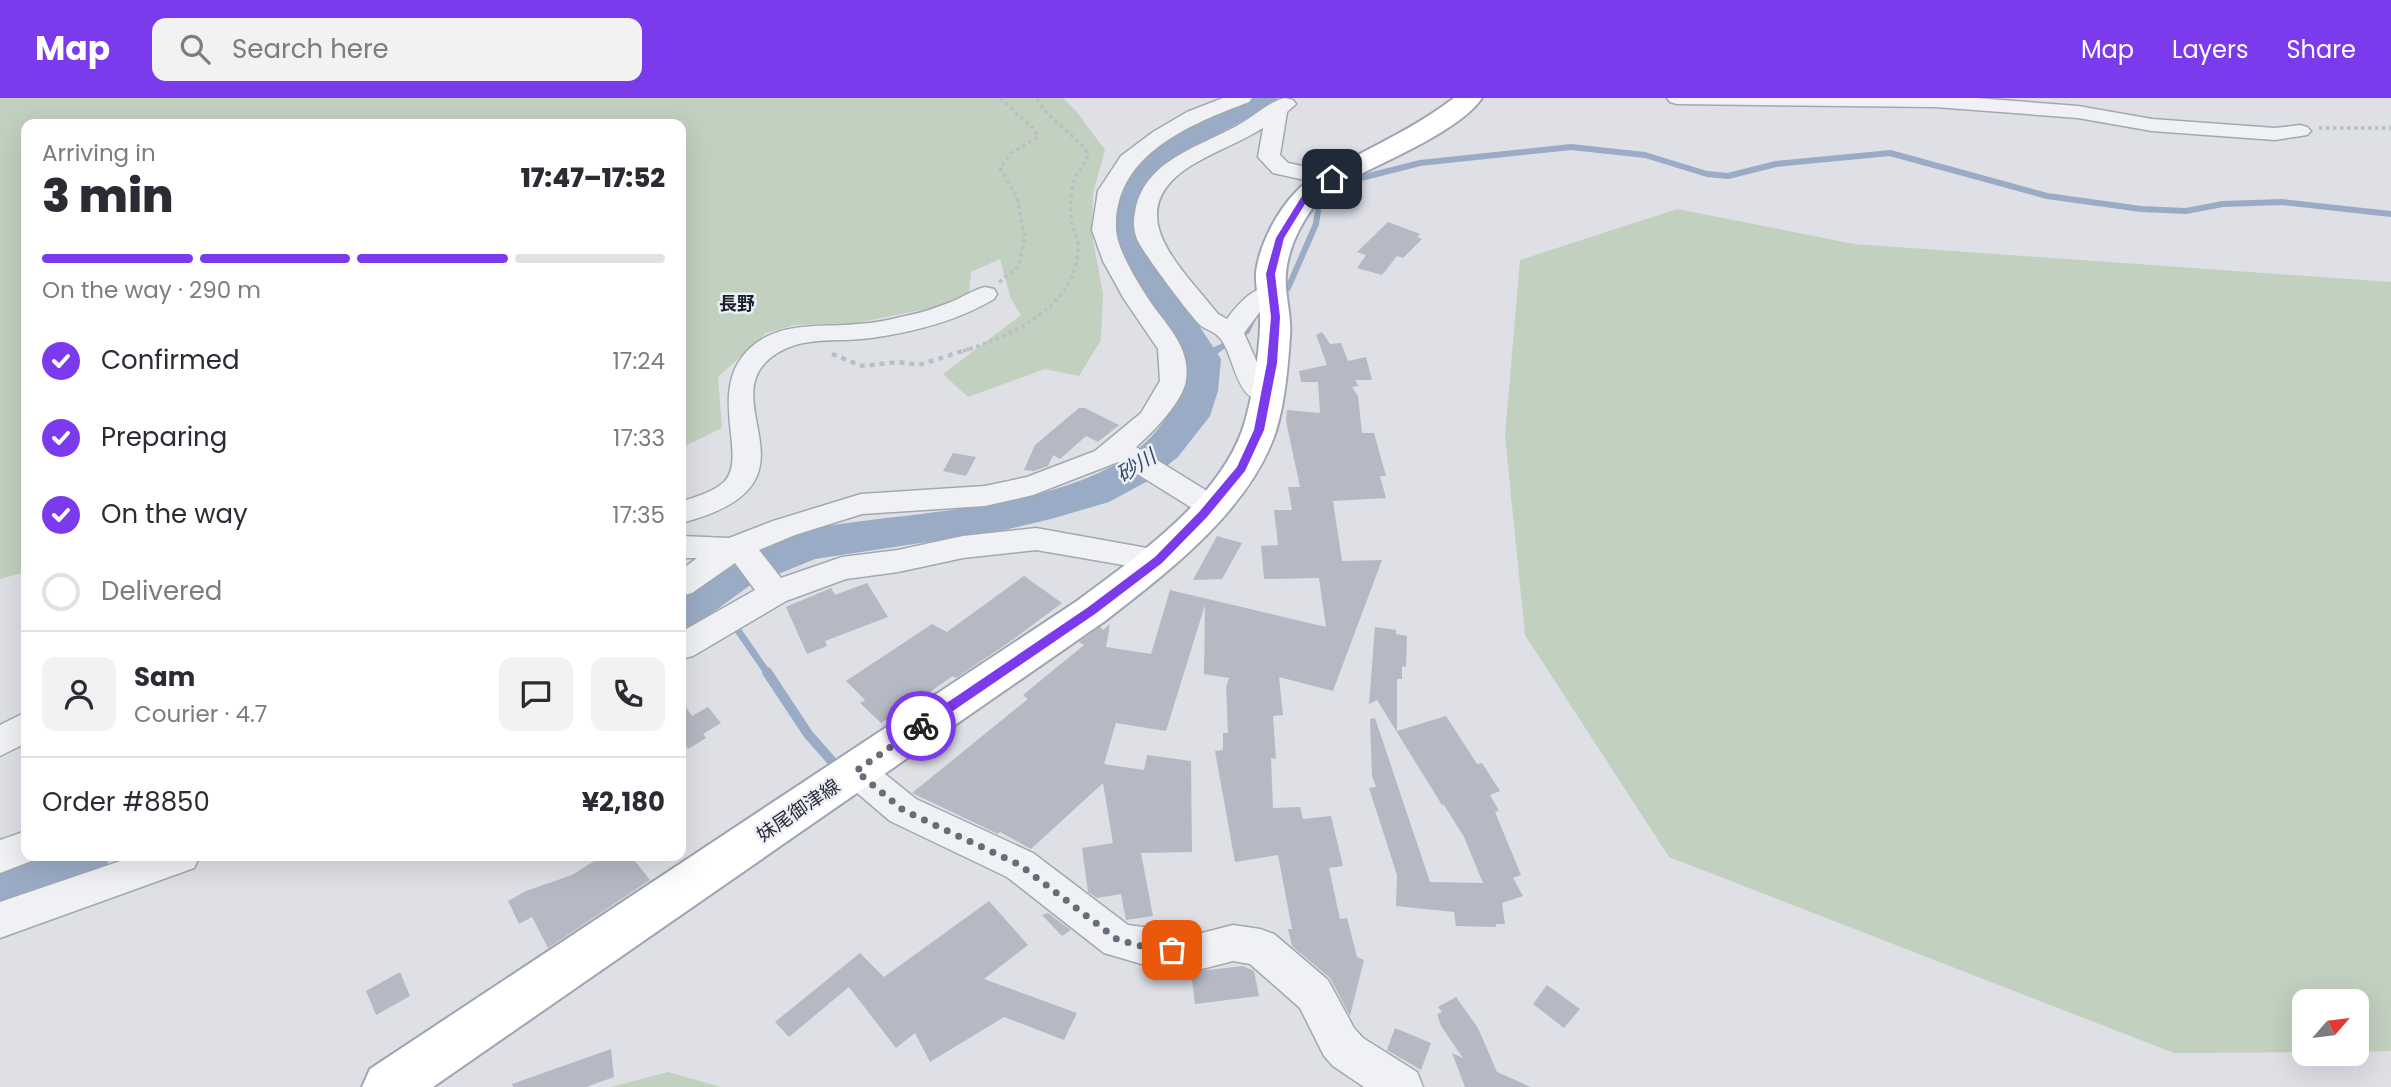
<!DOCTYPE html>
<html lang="en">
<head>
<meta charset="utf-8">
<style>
  :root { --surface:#fff; --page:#f2f2f3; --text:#2b2b33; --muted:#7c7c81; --line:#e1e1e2; --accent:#7c3aed }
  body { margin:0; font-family:Poppins,"Noto Sans JP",sans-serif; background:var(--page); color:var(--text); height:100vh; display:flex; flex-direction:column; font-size:26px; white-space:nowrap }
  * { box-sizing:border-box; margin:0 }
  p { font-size:23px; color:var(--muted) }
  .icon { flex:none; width:38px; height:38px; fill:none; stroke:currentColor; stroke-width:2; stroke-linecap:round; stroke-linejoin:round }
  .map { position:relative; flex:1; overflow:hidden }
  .details { position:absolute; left:21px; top:21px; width:665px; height:742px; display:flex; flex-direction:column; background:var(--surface); border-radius:14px; box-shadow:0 7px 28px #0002 }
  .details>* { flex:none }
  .needle { width:46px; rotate:62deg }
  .controls { position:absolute; left:2292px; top:891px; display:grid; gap:14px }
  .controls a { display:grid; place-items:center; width:77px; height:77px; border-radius:14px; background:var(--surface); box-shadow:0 7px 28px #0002; font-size:35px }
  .pin { position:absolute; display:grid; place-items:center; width:60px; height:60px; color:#fff; margin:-30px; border-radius:14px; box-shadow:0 4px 10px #0006 }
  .courier { position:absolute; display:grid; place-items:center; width:70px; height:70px; margin:-35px; border:5px solid #7c3aed; border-radius:50%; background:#fff; color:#222; box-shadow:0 2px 9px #0007 }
  .overview em { font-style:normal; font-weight:800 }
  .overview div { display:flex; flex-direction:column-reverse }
  .overview { display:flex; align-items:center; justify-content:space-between; height:119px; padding:0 21px }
  h1 { font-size:46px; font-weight:800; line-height:52px }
  .bar { display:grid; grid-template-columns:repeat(4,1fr); gap:10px 7px; align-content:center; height:84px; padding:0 21px }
  .bar i { height:9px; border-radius:5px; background:var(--line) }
  .bar .on { background:var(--accent) }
  .bar p { grid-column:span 4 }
  .line { display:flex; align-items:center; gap:18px; padding:0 21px; border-top:2px solid var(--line) }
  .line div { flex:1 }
  .round { display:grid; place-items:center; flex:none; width:74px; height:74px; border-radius:14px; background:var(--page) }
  ol { padding:0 21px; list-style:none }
  li { display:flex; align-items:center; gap:21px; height:77px }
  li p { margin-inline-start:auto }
  li .icon { padding:7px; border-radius:50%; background:var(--accent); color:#fff; stroke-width:4 }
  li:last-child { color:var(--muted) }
  li i { width:38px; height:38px; border:4px solid var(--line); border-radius:50% }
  header { display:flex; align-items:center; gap:42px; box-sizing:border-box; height:98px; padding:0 35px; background:var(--accent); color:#fff }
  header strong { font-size:33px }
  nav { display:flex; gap:38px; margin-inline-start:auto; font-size:24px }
  .search { width:490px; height:63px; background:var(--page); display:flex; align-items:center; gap:18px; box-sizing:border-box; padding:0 24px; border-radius:14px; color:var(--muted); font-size:26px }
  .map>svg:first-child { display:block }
</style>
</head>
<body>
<header>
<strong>Map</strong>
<div class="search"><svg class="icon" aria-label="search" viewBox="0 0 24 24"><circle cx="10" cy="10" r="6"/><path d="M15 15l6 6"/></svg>Search here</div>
<nav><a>Map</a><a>Layers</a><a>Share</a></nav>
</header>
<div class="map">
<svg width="2391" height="989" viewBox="0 0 2391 989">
  <rect width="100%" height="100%" fill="#dee0e6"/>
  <g fill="#c2d0bf">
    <path d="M0,0H1063L1076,13L1105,52L1093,95L1092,136L1103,196L1101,242L1079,278L1045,271L968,299L943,276L1021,217L1011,201L1000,161L971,174L969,194L936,209L856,225L795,227L766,235L718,279L722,330L681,350V26H26V474L0,481Z"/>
    <path d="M1677,111L1854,146L2391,184V953L2357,954V903H2305V954L2174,955L1669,759L1525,537L1505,338L1520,162Z"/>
    <path d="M668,974L721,989H611Z"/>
  </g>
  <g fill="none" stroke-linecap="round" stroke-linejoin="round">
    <g stroke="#9aacc5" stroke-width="6">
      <path d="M1288,190L1316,126L1319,106L1330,94L1349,83L1420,65L1571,49L1645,57L1707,76L1728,78L1776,66L1890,55L2047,98L2141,111L2186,113L2223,106L2282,104L2391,116"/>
      <path d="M1215,253L1247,233L1254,219"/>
    </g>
    <g stroke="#9aacc5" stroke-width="7">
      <path d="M1202,261L1218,251"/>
      <path d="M706,496L717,507"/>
      <path d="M735,528L768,576"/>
    </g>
    <path stroke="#9aacc5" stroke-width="10" d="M767,574L808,636L837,669"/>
    <g fill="#9aacc5" fill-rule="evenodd">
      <path d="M1241,0H1278L1273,6L1184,55L1155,82L1144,105L1145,137L1167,179L1221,261L1218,293L1210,318L1178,359L1146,384L1109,404L1051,421L1000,433L815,461L749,488L697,526L681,531V491C719,465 764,440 809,431C908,412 1079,414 1151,339C1170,319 1186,292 1183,263C1182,252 1168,237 1162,227C1117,156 1076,105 1161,42C1185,25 1215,13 1241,0Z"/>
      <path d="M26,756V758H111L103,775L0,814V765Z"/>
    </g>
  </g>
  <g fill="#b5b9c3">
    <path d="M1388,124L1420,136L1417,139L1422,141L1403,160L1397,158L1382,177L1357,170L1366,157L1357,154Z"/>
    <path d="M1322,234L1330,246L1341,245L1348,263L1366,259L1372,282H1355L1359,288L1352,289L1358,298L1362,335H1374L1386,378H1380L1386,400L1333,403L1342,463L1382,462L1333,593L1279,579L1283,617L1273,618L1276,661L1271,660L1273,710L1300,709L1303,721L1331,718L1343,768L1329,770L1340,821L1347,820L1357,859L1364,862L1350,918L1330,880L1292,848L1288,831H1292L1278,757L1235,764L1215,653L1223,652V635H1228L1226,589L1229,580L1204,576L1205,507L1166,633L1116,625L1104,666L1144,672L1147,657L1191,663L1192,754L1141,755L1153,818L1126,822L1121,796L1097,800L1088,794L1082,750L1113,745L1103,685L1031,751L1000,734L998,736L912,695L1028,601L1023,597L1084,547L1079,544L1100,529L1103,532L1110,526L1106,549L1151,556L1170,492L1326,529L1319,480L1264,481L1261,448L1278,447L1274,412H1292L1288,389H1300L1286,323L1287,312L1320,315L1318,284H1301L1299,273L1327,267L1316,237Z"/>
    <path d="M1079,310H1085L1119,327L1098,344L1086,338L1060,361L1053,357L1048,368L1034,373L1024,372L1035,347Z"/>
    <path d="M953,355L976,359L966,378L943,373Z"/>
    <path d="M1217,438L1242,445L1222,481L1193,482Z"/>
    <path d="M1024,478L1062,505L1011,543L956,580L953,578L895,618L893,617L881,625L860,605L865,602L846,583L932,526L947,534Z"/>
    <path d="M867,485L888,519L825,543L827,548L807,556L786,509L831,490L835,497Z"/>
    <path d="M1375,529L1396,532V536L1407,538L1406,569L1402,568V581H1397V633L1446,618L1477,666L1482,665L1500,693L1490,697L1499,713L1495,714L1521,777L1513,780L1523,798L1502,805L1505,826H1496V829L1456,828L1454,814L1396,808L1397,777L1369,690L1376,689L1372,678L1370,621L1375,620L1430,784L1483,785L1464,739L1444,707H1442L1377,602L1369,606Z"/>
    <path d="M681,602L692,618L708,609L721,625L703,636L706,640L688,651L685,647L681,649Z"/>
    <path d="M602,758H631L650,782L548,850L532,819L519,826L508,803L526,793L572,777Z"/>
    <path d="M989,803L1028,847L984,881L1077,915L1064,942L1004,919L930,964L915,935L896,950L849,889L789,939L775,924L860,855L884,879Z"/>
    <path d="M1048,815L1071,832L1062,838L1042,817Z"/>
    <path d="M1243,868L1254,873L1259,898L1195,906L1191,874Z"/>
    <path d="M400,874L410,898L376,917L366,893Z"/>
    <path d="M1547,887L1580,911L1564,930L1533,906Z"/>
    <path d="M1456,899L1478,930L1497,974L1531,989H1465L1452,955L1463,960L1441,928L1437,916L1442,914L1438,909Z"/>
    <path d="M1395,930L1431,945L1421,972L1387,952Z"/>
    <path d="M611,951L614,979L586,989H513L512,986Z"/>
  </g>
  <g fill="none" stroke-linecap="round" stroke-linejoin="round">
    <defs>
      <g id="minor">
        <path d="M1223,0H1252L1249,4C1191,26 1114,56 1116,130C1116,150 1138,185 1149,202C1166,227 1191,249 1186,282C1183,304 1152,335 1136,349L1220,401L1225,408L1220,415L1210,418L1200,415L1118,364L1033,397L985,408L862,416L795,437L759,452L781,480L842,459L898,452L963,438L1036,430L1169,454L1173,462L1169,470L1158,473L1036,452L963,460L898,474L846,481L786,503L693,558L681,561V534L755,492L735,465L692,495L681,498V472L697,460H681V438L729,440L773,423L861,396L985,388L1027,379L1095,353L1141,315L1160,283L1158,251L1124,201L1103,163L1092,132L1098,93L1121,58L1153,34L1187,14Z"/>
        <path d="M1285,0L1293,2L1296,6L1287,14L1280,57L1288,65L1340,76L1343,81L1340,86L1332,88L1273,75L1258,59L1263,30C1241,44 1215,53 1192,67C1116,114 1182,170 1218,216L1227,221C1240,203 1258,183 1282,189L1285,194L1282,199L1262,211L1244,235L1263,278L1280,296L1276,302C1233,313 1237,256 1218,238C1213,233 1205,231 1200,227C1189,216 1143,155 1137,141C1134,133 1133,124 1135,115C1143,62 1200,49 1240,26C1255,18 1268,4 1285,0Z"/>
        <path d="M1667,0H1976L2078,8L2152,21L2275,30L2300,27L2307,29L2311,33L2307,37L2275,42L2152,33L2078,20L1935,9L1677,6L1670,4Z"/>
        <path d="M985,189L994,191L997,196L994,201C957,223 914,234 871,240C835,245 799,236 769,261C715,308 829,387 681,425V404C695,399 713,394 724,384C749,359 707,295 747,253C777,222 820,230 858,226C874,225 890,222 905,218C921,215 936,210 951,204C963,199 973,192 985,189Z"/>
        <path d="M26,614V645L0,658V627Z"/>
        <path d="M856,658L869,663L916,701L1033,755L1128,827L1198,836L1233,827L1260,831L1274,836L1328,882L1354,930L1363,940L1417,974L1423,989H1364L1333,968L1324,958L1300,910L1250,866L1233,863L1198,872L1145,867L1104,855L1007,779L890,723L843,683L838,673L843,663Z"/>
        <path d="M26,733V758H40L39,760L0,775V742Z"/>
        <path d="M135,758H200L194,770L0,840V804Z"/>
      </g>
      <path id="major" d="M1454,0H1482C1461,31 1392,60 1357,78C1343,86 1324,94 1314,108C1300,127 1288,151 1286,175C1284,196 1292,217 1290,238C1288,269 1285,304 1276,333C1250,412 1168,474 1105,523L433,989H362L370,971L1077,503C1136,459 1216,404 1242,333C1252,305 1261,248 1260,218C1260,204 1255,189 1256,175C1259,148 1276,115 1295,95C1311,77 1337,67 1358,57C1392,39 1424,23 1454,0Z"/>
    </defs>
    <use href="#minor" stroke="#a4a7b0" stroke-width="3"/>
    <use href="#major" stroke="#9ea4b1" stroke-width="4"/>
    <g stroke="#bcbec5" stroke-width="3.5" stroke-dasharray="3.5 3.5" stroke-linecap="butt">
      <path d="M2319,30H2391"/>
      <path d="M999,184L1018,169L1025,140L1017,99L1000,70L1011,55L1038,39L1034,31L1000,0"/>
      <path d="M963,253C1013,237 1079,208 1078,147C1078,138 1072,130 1071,121C1070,111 1071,93 1074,83C1077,72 1087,67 1088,55C1075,36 1044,19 1037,0"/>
    </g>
    <path stroke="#bcbec5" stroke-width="4.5" stroke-dasharray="5 5" stroke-linecap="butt" d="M832,256L862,268L898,264L919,267L969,251"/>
    <use href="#minor" fill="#f0f1f5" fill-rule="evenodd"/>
    <use href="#major" fill="#fff" fill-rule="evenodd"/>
  </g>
  <path fill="#7c3aed" d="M1329,79L1336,81L1308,101L1284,140L1275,176L1280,219L1277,265L1264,332L1245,373L1207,419L1162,465L1095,516L925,632H917V625L1087,510L1155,459L1200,413L1237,369L1254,332L1267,265L1271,219L1266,176L1276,140L1302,98Z"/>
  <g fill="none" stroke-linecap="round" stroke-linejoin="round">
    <path stroke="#686c78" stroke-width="7" stroke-dasharray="0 12.6" d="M921,628L856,673L903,712L1020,767L1118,842L1145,849L1172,852"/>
  </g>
  <g text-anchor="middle" stroke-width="5" stroke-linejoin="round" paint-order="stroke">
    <g font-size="18" font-weight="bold" fill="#1a1f2d" stroke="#edeff4">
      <text x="737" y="212">長野</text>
    </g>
    <g font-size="19" fill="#282e3c" stroke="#edeff4">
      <text transform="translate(798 712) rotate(-34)" y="7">妹尾御津線</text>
    </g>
    <g font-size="21" font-style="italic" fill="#354a6d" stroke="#edeff4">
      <text transform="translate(1136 368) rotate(-32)" y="7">砂川</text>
    </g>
  </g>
</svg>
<div class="controls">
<a><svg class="needle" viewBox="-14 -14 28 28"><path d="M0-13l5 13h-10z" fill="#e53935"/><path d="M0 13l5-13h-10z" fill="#7c7c81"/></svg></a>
</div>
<div class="pin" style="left:1172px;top:852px;background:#ea580c"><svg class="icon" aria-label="bag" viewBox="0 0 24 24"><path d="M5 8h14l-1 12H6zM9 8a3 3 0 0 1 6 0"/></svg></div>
<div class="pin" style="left:1332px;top:81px;background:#1f2937"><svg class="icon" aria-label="home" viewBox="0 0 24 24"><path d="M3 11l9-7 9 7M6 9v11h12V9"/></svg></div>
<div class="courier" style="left:921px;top:628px"><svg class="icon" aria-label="bike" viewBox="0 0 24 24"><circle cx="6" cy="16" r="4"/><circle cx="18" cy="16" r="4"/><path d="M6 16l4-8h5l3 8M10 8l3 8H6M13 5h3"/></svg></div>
<section class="details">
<div class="overview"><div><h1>3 min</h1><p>Arriving in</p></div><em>17:47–17:52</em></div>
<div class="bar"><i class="on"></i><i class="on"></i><i class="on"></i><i></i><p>On the way · 290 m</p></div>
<ol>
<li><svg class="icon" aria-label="check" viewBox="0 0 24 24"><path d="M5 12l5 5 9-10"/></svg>Confirmed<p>17:24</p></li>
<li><svg class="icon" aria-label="check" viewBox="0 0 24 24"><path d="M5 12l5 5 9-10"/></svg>Preparing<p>17:33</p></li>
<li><svg class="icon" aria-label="check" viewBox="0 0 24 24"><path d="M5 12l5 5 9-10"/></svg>On the way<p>17:35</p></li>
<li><i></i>Delivered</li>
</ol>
<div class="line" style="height:126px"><a class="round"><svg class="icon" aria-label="person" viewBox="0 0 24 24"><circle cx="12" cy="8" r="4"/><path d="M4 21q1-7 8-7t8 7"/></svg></a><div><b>Sam</b><p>Courier · 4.7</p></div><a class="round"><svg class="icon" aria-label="chat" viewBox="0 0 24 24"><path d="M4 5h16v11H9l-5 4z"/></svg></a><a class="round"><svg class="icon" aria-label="phone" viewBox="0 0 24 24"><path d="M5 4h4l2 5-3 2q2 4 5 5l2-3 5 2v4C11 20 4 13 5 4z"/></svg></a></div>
<div class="line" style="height:91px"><div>Order #8850</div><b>¥2,180</b></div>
</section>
</div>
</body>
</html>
